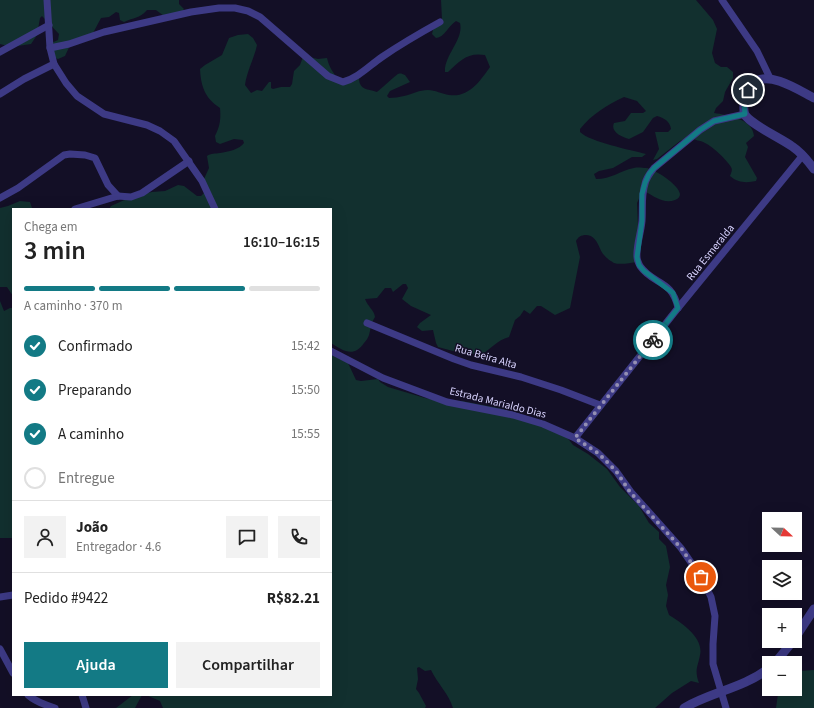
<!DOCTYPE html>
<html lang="pt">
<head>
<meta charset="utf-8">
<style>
  :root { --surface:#fff; --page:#f2f2f2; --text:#222; --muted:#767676; --line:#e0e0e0; --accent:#137a85 }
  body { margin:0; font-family:"Source Sans 3",sans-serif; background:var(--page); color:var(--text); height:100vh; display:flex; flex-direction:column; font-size:15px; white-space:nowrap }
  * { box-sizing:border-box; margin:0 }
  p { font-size:13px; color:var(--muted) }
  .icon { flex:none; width:22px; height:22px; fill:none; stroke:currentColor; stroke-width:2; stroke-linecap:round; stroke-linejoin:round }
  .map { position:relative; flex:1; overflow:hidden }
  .panel { position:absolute; left:12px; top:208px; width:320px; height:488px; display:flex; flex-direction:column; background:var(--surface); border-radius:0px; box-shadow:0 4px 16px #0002 }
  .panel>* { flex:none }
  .needle { width:26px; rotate:112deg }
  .controls { position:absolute; left:762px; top:512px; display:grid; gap:8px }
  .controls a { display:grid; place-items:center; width:40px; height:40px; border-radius:0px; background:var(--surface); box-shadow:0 4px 16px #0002; font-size:20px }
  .pin { position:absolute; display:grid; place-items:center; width:34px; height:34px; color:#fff; margin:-17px; border:2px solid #fff; border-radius:50%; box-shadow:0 1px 4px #0007 }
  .courier { position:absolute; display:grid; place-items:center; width:40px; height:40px; margin:-20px; border:3px solid #137a85; border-radius:50%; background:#fff; color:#222; box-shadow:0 1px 5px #0007 }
  .head em { font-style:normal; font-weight:600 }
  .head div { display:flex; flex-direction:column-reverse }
  .head { display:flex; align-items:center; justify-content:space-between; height:68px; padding:0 12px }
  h1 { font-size:26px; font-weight:600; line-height:30px }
  .bar { display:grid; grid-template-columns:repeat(4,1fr); gap:6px 4px; align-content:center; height:48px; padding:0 12px }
  .bar i { height:5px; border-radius:3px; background:var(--line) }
  .bar .active { background:var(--accent) }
  .bar p { grid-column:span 4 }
  .line { display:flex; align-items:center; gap:10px; padding:0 12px; border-top:1px solid var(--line) }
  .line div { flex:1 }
  .round { display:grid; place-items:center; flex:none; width:42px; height:42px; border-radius:0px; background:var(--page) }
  ol { padding:0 12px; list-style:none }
  li { display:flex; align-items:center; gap:12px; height:44px }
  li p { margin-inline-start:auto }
  li .icon { padding:4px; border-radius:50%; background:var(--accent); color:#fff; stroke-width:4 }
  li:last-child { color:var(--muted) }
  li i { width:22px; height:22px; border:2px solid var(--line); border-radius:50% }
  .action { display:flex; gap:8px; margin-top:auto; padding:8px 12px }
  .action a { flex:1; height:46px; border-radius:0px; background:var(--accent); color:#fff; font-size:16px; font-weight:600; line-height:46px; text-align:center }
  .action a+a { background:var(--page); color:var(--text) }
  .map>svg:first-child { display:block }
</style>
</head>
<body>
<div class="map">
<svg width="814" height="708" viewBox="0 0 814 708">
  <rect width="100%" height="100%" fill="#130f26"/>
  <g fill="#12302f">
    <path d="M0,0H179V4L184,9L182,12L164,16L156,10H147C139,19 134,17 124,22L120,20L119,13L116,12L109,17L101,18L93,33L72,41L65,56L58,59L51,56L49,44L58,40L59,34L42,16L40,18L37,35L31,44L11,47L0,44Z"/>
    <path d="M441,0H696L713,20L717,29L712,53L715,63L721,67H727L733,72V78L725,92L723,101L716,108L714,113C728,115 753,119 754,136L746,143L748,147L745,157L757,178L756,181C747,183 738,183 730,176C731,173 733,170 731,167C727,160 712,146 705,143C700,140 695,141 690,137L680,141L657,159L653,160L659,149L655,132H668L671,129C670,121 664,118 657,116L653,118L643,132L629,139C622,137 610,132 614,123L625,121L631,113H643L646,111L637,101L624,97C607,105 592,114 580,129V132C590,142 631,150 646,154L642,157H632L613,168L599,171L594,174L596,179C612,179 619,171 634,168C638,167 643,168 646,168C655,169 679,185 680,194C680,197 678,199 675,200C664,204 655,197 646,192L641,194L637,203L638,226L637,262C630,263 620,265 614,263C611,261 606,258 604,255C598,248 598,236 586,235C581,235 578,237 576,241L580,257L570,308L555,315L541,306H537L530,314L524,310L520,316L515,320L509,337C497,340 491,349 481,355L453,351L438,347L436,343L433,330L422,331L417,327L420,323L431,315L411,306L402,299L408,288L406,284H403L393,292L391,288H385L377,298L365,299C368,307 374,310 375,317C371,323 371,328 369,335C368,338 366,341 364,343C354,358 343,351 331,343V209H109L111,206L131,197L152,192L165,191L178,185L184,186L197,196H201L204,193V179L209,168L207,156C211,153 215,154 220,153C228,152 240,149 244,143L243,140L234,139L220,144L216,142L215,136C220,126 221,119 220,108C205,98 201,87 200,69L205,65L222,55L229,38L238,35L248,34L253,38L257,45C254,59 247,71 245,85L251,93L257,90L262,91L269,82H271V88L273,89L281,87H290L292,84L294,71L300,65L303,57L305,56L318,59L327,58C329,67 333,73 339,80L359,78C359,90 368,89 377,92C381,89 396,75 398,74C401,73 402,74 405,75L410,82L390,91L387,96L389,98C394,98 399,97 404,96C413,94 419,90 428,90C435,90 442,94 449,95C469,98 480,81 490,67L485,55C467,52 460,61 448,72H445C444,55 464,40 460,23L456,21C448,26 445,37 436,38L432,34L433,30L442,19Z"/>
    <path d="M20,201L30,202L32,208V209H13V296L7,287H0V208L8,206Z"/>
    <path d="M0,301L4,311L10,308H13L12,538H0Z"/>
    <path d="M331,350L348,363L356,380L361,381L378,379L380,382L388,387L425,398L455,404L462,401L509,410L507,411L566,436L573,445L588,454L607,469L620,487L639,506L649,523L659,532V539L666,546L670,567L666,585L668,595L666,606L669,615C682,623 704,638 700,655C698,667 694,669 699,683L691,681L672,693L655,708H453C449,694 437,683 431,670L425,671L419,667L417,668L418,679L416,689L419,693L426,706L425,708H163L160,701L146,695H331Z"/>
    <path d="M814,670V708H776L778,694L780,689H795V674L799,671Z"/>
    <path d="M133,695H142L135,708H116Z"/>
  </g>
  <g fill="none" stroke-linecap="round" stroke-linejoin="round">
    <g stroke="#3d3a85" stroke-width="7">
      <path d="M47,0L50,48L54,64L66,83L77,96L104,114L147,125L160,131L174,141L202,181L215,209"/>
      <path d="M722,0L757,51L770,78"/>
      <path d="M50,48L69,44L104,32L191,12L219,8H235L248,11L260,17L328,76L343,82C358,78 369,66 382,57C401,44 420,33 440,22"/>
      <path d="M0,52L49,25"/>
      <path d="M0,94L24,79L54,64"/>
      <path d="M0,198L18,188L64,155L70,154L85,155L95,158L108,185L118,196"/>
      <path d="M75,209L118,196L131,197L142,193L189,161"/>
      <path d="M678,308C672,279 653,285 640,266C639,264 637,260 637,257C636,246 641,233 642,221C643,208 641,196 645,184C646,178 650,173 654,168L700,130L714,121L745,114"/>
      <path d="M367,323L454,359L471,365L521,377L561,390L600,405"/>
      <path d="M331,351L383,378L447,402L513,415L543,424L575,438L598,453L616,471L631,492L681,548L701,577L711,597L715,616L713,644V664L726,708"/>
      <path d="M575,438L678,308L803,155"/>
      <path d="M0,597L13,595"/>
      <path d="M0,649L13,673"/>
      <path d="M28,695C36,702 45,705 55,708"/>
      <path d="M82,695L86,708"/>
    </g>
    <g stroke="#3d3a85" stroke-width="9">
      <path d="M814,98C800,91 770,71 755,82C750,86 747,91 745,97C744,102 743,110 745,115C753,126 781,138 793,147C802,153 808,161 814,169"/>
      <path d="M795,638L814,609"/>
      <path d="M775,663L793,641"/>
      <path d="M684,708C711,692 744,688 769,668"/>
    </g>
  </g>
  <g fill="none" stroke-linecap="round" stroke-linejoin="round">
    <path stroke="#948fb3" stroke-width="4" stroke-dasharray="0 7.2" d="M653,340L575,438L598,453L616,471L630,492L681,548L701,577"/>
    <path stroke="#137a85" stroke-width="5" d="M653,340L678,308L673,293L644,271L639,265L637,257L642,221V194L645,183L649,174L654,168L700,130L714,121L745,114L744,102L748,90"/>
  </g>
  <g text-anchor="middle" stroke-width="3" stroke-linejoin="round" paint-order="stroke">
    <g font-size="11" fill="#d9d4ff" stroke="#130f26">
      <text transform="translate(710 252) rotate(-51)" y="4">Rua Esmeralda</text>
      <text transform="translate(486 356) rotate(16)" y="4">Rua Beira Alta</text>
      <text transform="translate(498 402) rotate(14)" y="4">Estrada Marialdo Dias</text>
    </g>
  </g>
</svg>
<div class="controls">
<a><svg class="needle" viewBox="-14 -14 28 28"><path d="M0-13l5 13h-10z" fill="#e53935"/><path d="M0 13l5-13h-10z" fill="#767676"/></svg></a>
<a><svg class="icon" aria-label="layers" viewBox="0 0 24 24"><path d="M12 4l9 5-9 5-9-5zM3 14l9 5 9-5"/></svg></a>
<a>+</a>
<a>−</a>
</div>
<div class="pin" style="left:701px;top:577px;background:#ea580c"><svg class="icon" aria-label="bag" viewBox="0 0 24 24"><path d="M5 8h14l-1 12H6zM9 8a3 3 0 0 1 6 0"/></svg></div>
<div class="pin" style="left:748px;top:90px;background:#1f2937"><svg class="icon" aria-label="home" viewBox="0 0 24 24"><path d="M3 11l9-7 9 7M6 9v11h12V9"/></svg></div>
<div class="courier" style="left:653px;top:340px"><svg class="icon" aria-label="bike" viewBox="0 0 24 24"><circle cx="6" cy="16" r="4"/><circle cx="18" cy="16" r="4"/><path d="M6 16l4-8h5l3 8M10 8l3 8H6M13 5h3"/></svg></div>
<section class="panel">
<div class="head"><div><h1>3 min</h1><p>Chega em</p></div><em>16:10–16:15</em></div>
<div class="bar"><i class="active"></i><i class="active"></i><i class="active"></i><i></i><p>A caminho · 370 m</p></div>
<ol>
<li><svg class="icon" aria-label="check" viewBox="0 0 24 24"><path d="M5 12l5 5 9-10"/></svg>Confirmado<p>15:42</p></li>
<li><svg class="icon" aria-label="check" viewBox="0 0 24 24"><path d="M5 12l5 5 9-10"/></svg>Preparando<p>15:50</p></li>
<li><svg class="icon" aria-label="check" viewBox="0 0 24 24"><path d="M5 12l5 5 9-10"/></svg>A caminho<p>15:55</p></li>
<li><i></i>Entregue</li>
</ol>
<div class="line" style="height:72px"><a class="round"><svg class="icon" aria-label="person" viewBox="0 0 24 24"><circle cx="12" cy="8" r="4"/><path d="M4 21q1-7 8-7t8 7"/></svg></a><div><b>João</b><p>Entregador · 4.6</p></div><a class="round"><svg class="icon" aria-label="chat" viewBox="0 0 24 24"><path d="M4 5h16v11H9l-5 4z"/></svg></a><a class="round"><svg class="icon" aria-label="phone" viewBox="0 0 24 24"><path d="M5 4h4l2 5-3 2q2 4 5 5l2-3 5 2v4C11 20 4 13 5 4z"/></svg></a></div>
<div class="line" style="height:52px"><div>Pedido #9422</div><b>R$82.21</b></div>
<div class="action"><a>Ajuda</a><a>Compartilhar</a></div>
</section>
</div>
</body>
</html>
